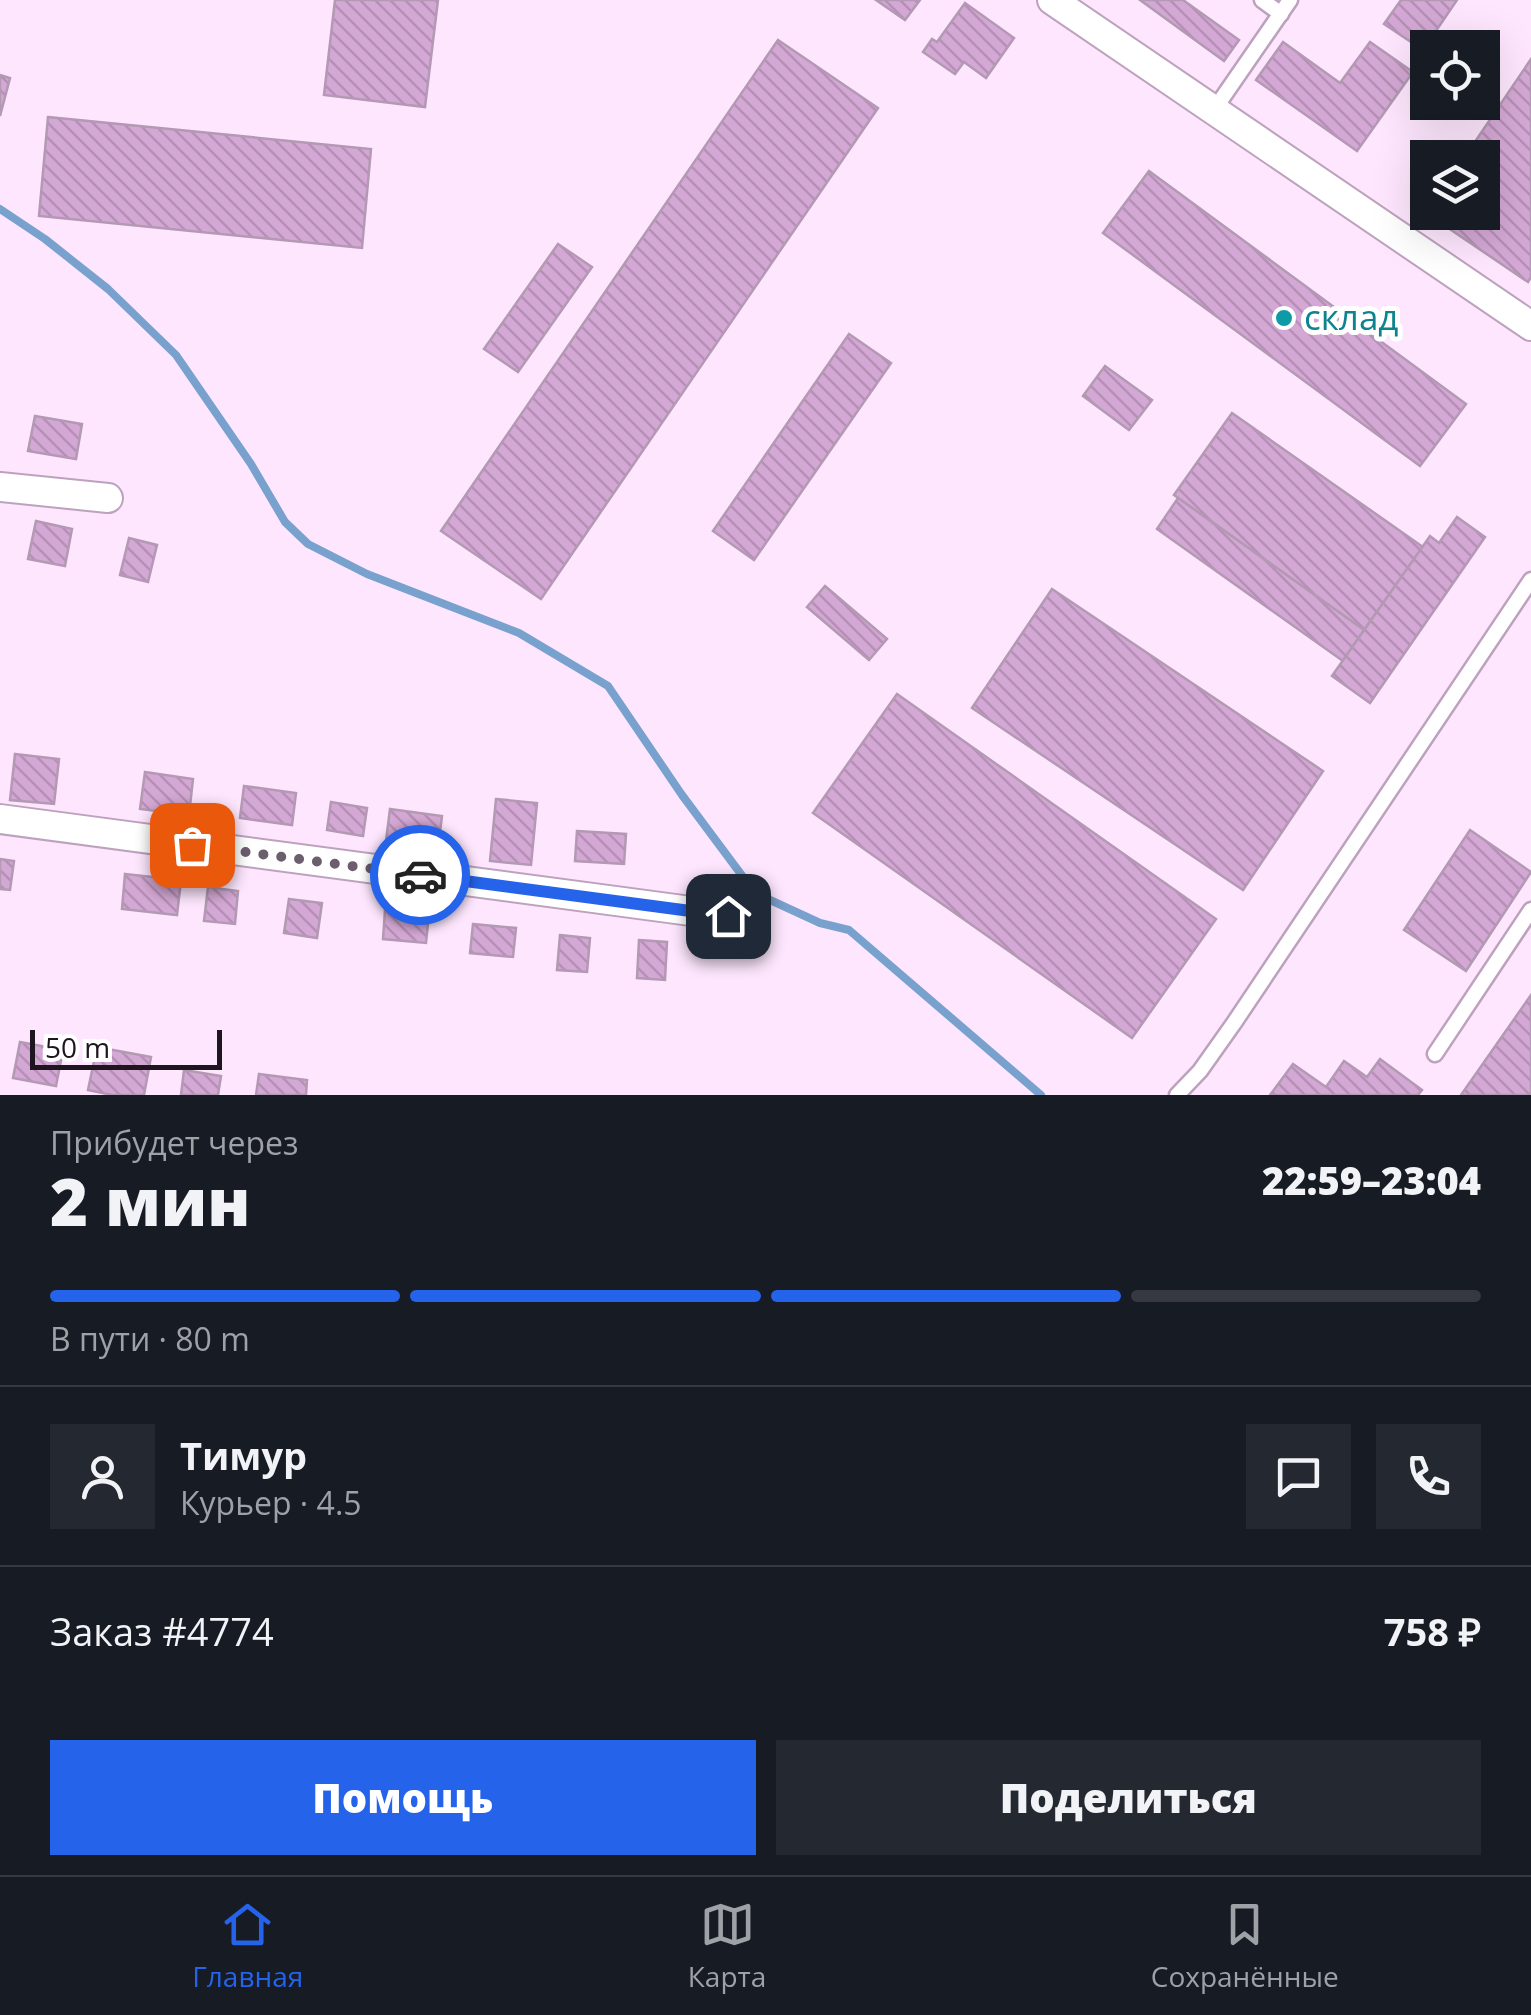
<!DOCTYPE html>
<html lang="ru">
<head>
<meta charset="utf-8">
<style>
  :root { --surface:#171b24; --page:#242831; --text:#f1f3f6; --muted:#9ea1a6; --line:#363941; --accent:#2563eb }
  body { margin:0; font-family:"Open Sans",sans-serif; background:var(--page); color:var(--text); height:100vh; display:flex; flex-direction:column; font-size:38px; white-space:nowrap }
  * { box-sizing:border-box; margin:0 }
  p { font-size:32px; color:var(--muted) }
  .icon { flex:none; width:55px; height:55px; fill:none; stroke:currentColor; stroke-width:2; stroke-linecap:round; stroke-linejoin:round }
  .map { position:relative; height:1095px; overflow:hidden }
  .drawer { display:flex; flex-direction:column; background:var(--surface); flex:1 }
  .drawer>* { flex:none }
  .buttons { position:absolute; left:1410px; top:30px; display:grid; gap:20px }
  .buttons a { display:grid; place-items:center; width:90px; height:90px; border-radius:0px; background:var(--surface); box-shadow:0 10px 40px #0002; font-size:50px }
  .scale { position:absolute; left:30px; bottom:25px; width:192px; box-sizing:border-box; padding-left:10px; border:5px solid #1f151f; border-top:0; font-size:28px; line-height:35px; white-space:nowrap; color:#1f151f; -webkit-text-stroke:8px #fff; paint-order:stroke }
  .pin { position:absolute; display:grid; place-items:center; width:85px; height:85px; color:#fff; margin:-42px; border-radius:20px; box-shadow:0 5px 15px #0006 }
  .courier { position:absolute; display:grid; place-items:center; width:100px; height:100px; margin:-50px; border:8px solid #2563eb; border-radius:50%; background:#fff; color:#222; box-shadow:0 2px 12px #0007 }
  .head em { font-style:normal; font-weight:800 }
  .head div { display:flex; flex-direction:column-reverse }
  .head { display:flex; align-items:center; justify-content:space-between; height:170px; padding:0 50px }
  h1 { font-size:65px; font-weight:800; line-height:75px }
  .bar { display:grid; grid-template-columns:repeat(4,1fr); gap:15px 10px; align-content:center; height:120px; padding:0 50px }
  .bar i { height:12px; border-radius:8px; background:var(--line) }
  .bar .selected { background:var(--accent) }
  .bar p { grid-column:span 4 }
  .line { display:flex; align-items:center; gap:25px; padding:0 50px; border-top:2px solid var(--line) }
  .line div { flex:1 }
  .round { display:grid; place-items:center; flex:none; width:105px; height:105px; border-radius:0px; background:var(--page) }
  .primary-button { display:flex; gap:20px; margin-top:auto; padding:20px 50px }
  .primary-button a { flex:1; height:115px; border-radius:0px; background:var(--accent); color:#fff; font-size:40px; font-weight:800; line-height:115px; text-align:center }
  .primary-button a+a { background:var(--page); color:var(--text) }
  .tab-bar { display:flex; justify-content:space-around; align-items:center; height:140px; border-top:2px solid var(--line); background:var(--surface); font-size:28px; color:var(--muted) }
  .tab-bar a { display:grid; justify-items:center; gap:5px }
  .tab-bar .selected { color:var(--accent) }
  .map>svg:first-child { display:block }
</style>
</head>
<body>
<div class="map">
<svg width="1531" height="1095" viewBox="0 0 1531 1095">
  <defs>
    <pattern id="building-back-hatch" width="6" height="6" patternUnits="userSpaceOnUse" patternTransform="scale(2.5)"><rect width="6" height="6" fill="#d4a8d4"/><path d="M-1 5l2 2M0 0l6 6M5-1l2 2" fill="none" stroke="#b690b6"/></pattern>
  </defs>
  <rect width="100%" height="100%" fill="#fee7fe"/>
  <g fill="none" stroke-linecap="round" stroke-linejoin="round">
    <path stroke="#79a1cd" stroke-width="8" d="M0,209L45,239L108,289L176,355L251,464L285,522L308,544L367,574L519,633L608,686L682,795L755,893L820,923L849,930L1041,1095"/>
  </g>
  <g fill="url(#building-back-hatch)" stroke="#b399b3" stroke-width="2.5">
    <path d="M335,0H438L425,107L324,95Z"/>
    <path d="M876,0H920L905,20Z"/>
    <path d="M1140,0H1183L1239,40L1224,61Z"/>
    <path d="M1401,0H1457L1423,50L1384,24Z"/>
    <path d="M965,3L1014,38L986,78L964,62L955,74L923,52L932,39L937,42Z"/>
    <path d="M778,40L878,108L541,599L441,531Z"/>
    <path d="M1283,42L1340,83L1370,42L1413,72L1357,151L1256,80Z"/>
    <path d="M1531,59V277L1528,282L1426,213L1482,212V158H1464Z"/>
    <path d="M0,75L10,78L0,116Z"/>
    <path d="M48,117L371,149L362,248L39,216Z"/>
    <path d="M1149,171L1466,404L1420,466L1103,233Z"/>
    <path d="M558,244L592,267L518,372L484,349Z"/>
    <path d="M849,334L891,363L754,560L713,531Z"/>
    <path d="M1105,366L1152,400L1129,430L1083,396Z"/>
    <path d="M1232,413L1423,547L1364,630L1174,495Z"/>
    <path d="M35,416L82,424L76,459L28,451Z"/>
    <path d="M1178,498L1364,630L1343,661L1157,529Z"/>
    <path d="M1457,517L1485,537L1370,703L1332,676L1430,536L1439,543Z"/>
    <path d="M36,521L72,529L65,566L28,559Z"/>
    <path d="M129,538L157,545L148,582L120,575Z"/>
    <path d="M825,586L887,639L869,660L807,607Z"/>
    <path d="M1052,589L1323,771L1243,890L972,708Z"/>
    <path d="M897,694L1216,919L1132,1038L813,813Z"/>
    <path d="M15,754L59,759L54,804L10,800Z"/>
    <path d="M145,772L193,779L189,815L140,809Z"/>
    <path d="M244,786L296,793L292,825L240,818Z"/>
    <path d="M496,799L537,803L531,865L490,861Z"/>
    <path d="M331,802L367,808L363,836L327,830Z"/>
    <path d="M390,809L442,816L438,848L386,841Z"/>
    <path d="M1470,830L1531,872L1466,971L1404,930Z"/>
    <path d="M577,831L626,834L624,864L575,861Z"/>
    <path d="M0,859L14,861L10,890L0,889Z"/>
    <path d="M125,874L181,880L177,915L122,909Z"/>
    <path d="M208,887L238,891L235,924L204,921Z"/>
    <path d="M289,899L322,903L317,938L284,933Z"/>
    <path d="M385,910L429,914L426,943L383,939Z"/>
    <path d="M473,924L516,928L513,957L470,953Z"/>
    <path d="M560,935L590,938L587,972L557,970Z"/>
    <path d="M639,940L667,942L665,980L637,978Z"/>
    <path d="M1531,995V1095H1461Z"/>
    <path d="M20,1042L63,1050L56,1086L13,1078Z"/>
    <path d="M97,1047L151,1057L144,1095H112L88,1090Z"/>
    <path d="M1380,1059L1422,1090L1418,1095H1270L1293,1064L1326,1087L1344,1061L1367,1077Z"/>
    <path d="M184,1070L221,1076L218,1095H181Z"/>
    <path d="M259,1074L307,1080L306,1095H256Z"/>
  </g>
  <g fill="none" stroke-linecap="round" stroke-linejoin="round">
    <defs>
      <g id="lane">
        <path d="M1262,0L1281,14"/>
        <path d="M1214,110L1290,0"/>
        <path d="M1435,1054L1531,910"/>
        <path d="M1177,1095L1200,1071L1234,1023L1531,580"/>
      </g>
      <g id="street">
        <path d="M1052,0L1531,326"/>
        <path d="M0,487L108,498"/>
        <path d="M0,819L728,916"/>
      </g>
    </defs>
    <use href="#lane" stroke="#bda2bd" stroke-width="19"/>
    <use href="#street" stroke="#bda2bd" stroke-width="32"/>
    <use href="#lane" stroke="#fff" stroke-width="14"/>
    <use href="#street" stroke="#fff" stroke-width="28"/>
  </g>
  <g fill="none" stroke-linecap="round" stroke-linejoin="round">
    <path stroke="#6d5e6d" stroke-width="10" stroke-dasharray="0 18" d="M192,845L420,875"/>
    <path stroke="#2563eb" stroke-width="12" d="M420,875L728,916"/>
  </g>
  <circle fill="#0f9aa8" stroke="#fff" stroke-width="4" cx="1284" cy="318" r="10"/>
  <g text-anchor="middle" stroke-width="10" stroke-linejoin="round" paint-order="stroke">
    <g font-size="35" fill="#0d838f" stroke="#fff" text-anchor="start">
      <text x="1304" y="330">склад</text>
    </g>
  </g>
</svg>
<div class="buttons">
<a><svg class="icon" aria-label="locate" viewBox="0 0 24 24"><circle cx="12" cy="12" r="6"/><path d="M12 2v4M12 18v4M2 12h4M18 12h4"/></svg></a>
<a><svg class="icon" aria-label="layers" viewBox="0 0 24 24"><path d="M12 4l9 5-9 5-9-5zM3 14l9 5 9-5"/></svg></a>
</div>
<div class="scale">50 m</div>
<div class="pin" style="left:192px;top:845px;background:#ea580c"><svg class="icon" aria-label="bag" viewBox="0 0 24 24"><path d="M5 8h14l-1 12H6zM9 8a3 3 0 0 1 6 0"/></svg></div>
<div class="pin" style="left:728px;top:916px;background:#1f2937"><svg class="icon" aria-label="home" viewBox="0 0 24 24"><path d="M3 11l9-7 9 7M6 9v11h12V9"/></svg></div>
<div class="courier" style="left:420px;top:875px"><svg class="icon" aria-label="car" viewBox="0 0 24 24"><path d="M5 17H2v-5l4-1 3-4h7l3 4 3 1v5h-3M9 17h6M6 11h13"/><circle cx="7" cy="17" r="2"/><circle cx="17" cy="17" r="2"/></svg></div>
</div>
<section class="drawer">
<div class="head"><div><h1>2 мин</h1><p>Прибудет через</p></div><em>22:59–23:04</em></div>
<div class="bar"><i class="selected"></i><i class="selected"></i><i class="selected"></i><i></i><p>В пути · 80 m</p></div>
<div class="line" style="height:180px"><a class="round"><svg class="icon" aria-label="person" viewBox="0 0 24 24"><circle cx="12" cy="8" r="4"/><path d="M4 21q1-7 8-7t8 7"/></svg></a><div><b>Тимур</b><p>Курьер · 4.5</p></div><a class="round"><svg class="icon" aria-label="chat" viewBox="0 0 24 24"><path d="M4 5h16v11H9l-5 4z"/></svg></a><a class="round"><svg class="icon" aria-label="phone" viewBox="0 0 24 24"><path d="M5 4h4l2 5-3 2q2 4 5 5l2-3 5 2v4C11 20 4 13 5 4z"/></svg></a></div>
<div class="line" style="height:130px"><div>Заказ #4774</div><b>758 ₽</b></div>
<div class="primary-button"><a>Помощь</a><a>Поделиться</a></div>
</section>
<nav class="tab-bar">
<a class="selected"><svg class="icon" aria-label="home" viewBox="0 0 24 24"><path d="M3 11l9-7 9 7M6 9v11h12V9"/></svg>Главная</a>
<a><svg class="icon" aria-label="map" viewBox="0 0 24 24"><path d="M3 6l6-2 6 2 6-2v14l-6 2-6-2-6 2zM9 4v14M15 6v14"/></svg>Карта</a>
<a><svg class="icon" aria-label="saved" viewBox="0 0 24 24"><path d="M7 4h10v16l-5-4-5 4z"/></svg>Сохранённые</a>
</nav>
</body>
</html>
